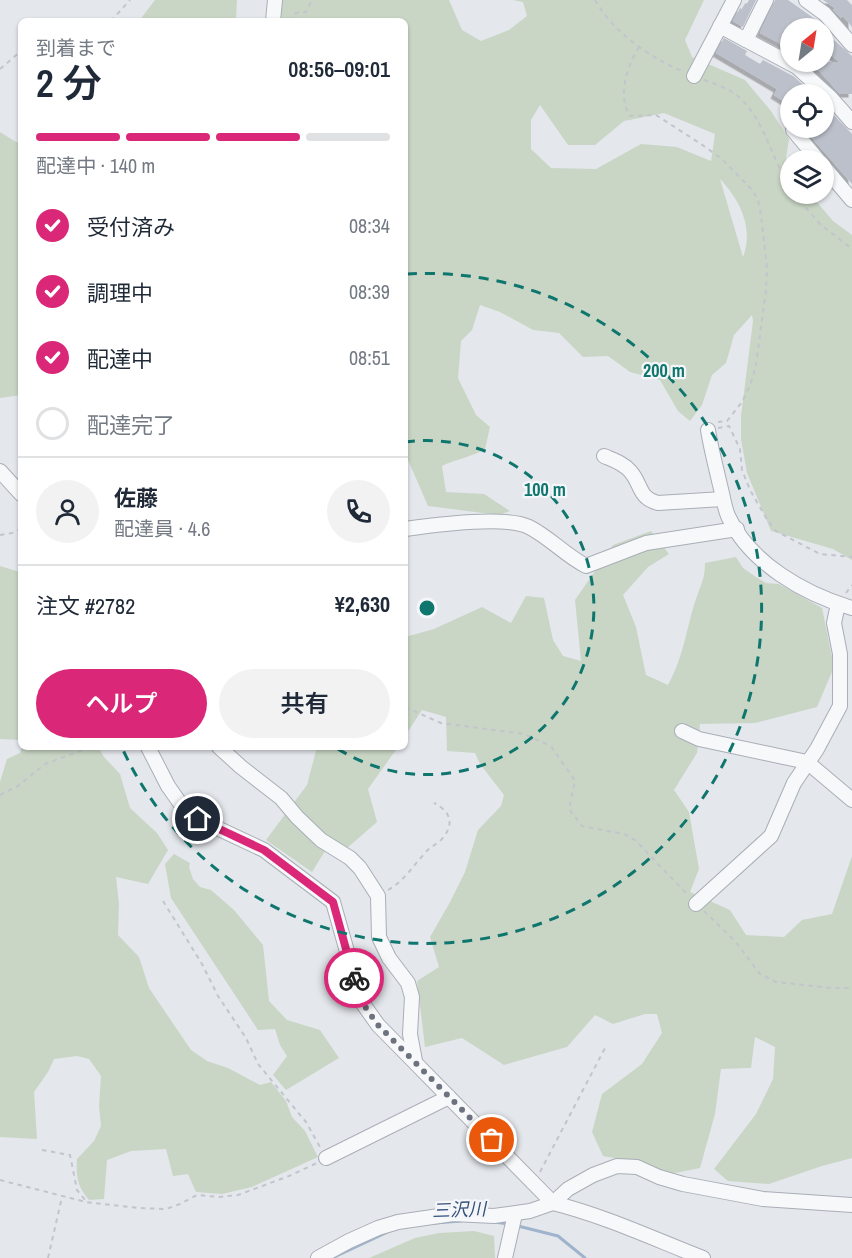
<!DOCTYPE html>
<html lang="ja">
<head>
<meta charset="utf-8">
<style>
  :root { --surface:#fff; --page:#f2f2f3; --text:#1f2937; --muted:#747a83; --line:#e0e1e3; --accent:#db2777 }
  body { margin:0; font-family:"Archivo Narrow","Noto Sans JP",sans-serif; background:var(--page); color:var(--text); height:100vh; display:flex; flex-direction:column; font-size:22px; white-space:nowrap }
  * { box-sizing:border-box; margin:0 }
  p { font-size:20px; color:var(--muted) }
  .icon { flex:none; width:33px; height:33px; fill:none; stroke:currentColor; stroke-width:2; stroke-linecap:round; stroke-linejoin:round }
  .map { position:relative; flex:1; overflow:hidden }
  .details { position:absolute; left:18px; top:18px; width:390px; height:732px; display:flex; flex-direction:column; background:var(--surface); border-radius:9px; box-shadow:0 2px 4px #0004 }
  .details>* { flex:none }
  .needle { width:39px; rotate:30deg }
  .tools { position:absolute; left:780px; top:18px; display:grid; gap:12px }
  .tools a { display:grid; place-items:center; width:54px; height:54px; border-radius:50%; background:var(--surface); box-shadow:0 2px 4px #0004; font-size:30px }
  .pin { position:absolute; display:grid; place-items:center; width:51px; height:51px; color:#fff; margin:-26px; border:3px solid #fff; border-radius:50%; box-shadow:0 2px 6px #0007 }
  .courier { position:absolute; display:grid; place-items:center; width:60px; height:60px; margin:-30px; border:4px solid #db2777; border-radius:50%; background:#fff; color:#222; box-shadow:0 2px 8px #0007 }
  .summary em { font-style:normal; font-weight:600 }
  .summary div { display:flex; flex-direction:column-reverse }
  .summary { display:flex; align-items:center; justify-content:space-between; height:102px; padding:0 18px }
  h1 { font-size:39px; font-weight:600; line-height:45px }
  .bar { display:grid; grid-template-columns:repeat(4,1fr); gap:9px 6px; align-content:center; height:72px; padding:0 18px }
  .bar i { height:8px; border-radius:4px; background:var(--line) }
  .bar .selected { background:var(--accent) }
  .bar p { grid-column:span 4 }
  .line { display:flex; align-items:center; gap:15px; padding:0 18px; border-top:2px solid var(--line) }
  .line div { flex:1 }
  .round { display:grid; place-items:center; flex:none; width:63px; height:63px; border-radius:32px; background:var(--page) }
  ol { padding:0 18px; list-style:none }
  li { display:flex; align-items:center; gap:18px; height:66px }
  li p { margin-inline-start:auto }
  li .icon { padding:6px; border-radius:50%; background:var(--accent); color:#fff; stroke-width:4 }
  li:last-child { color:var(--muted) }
  li i { width:33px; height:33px; border:3px solid var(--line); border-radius:50% }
  .action { display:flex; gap:12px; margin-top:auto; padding:12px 18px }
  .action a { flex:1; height:69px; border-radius:36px; background:var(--accent); color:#fff; font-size:24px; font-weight:600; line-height:69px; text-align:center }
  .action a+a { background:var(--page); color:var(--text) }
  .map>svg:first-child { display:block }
</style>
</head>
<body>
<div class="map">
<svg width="852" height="1258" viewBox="0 0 852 1258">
  <defs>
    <filter id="shadow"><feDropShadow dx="-3.5" dy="3.5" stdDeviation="0" flood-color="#0004"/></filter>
  </defs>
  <rect width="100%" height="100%" fill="#e4e7ec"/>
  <g fill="#c9d6c5" fill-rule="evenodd">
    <path d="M155,0H237L236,21H139Z"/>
    <path d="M279,0H449L462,30L481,41L509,30L527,16L523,2L513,0H704L685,40L692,57L745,80L771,111L789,139L785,164L790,171V194H810L833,221L852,235V560L833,549L771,531L747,473L741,439V416L753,321L752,315L734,335L726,363L712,375L702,405L690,421L678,411L660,380L630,372L608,356L583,357L559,333L533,330L500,312L480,305L472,330L461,341L458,378L476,415L490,427L485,449C472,457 456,459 442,466L446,492L484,494L510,511L499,515L428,506L405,453V21H278ZM540,105L568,145H595L624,121L664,113L715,134L711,161L677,147L641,144L596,169L551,168L531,149V120ZM720,179C740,200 754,228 743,257Z"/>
    <path d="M0,132L16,142H21V395L0,398Z"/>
    <path d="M651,531L669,554L648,567L623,595L636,627L646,675L668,685C684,656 686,629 696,599C701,584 705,579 705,563L736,557L743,568L756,577L766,583L779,584L822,608L834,667L817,707L755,723L700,724L697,753L674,790L689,812L699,869L690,892L730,910L746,935L784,937L802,920L832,914L852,856V1158L822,1166L769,1184L728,1181L714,1169L756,1114L773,1079L775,1047L755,1037L751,1068L721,1069L715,1114L700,1168L670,1174L637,1162L603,1156L592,1132L602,1094L642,1064L662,1033L657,1014H645L613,1024L595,1015L567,1047L504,1065L462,1038L425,1047L417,981L439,967L430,937L449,904L465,872L478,830L501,806L504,795L480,764L475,753L447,751L446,717L422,710L405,736V637L434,629L482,607L511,623L526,596L544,598L553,640L563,656L581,661L575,600L613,545Z"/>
    <path d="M0,566L20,572L21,574V740L0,739Z"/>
    <path d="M22,747H98L104,757L120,774L130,808L157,833L168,850L148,884L116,877L119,904L118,935L139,957L149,988L191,1050L207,1061L228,1068L260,1085L271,1082L286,1101L292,1117L305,1131L318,1157L252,1187L222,1194L196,1192L188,1174L173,1176L166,1149L131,1151L107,1160L104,1199L89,1200C77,1186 76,1176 77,1159L94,1141L101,1126L99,1106L101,1076L89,1059L77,1056L54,1059L48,1072L34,1092L37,1139L0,1137V782L7,759L20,753Z"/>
    <path d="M317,747H398L368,789L377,822L347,848L325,851L312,872L266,840L307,785Z"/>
    <path d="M174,854L190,863L189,867L193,879L200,887L211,890L234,910L263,945L269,1001L287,1020L320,1030L339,1058L286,1090L273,1075L287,1056L280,1045L275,1029L258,1030L171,898L165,864Z"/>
    <path d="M474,1231L494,1236L495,1258H369L415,1238L439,1233Z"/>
  </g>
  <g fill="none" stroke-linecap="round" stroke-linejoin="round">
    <g stroke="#9fb4cc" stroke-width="3">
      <path d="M494,1222L509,1224"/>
      <path d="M435,1223L461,1221"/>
      <path d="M518,1226L558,1236L585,1258"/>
      <path d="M332,1258L390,1231"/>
    </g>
  </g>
  <g fill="#bbc0ca" filter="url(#shadow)">
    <path d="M749,0H756L743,27L733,21L740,8L743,10Z"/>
    <path d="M775,0H788L822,24L818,28H790V49L760,33Z"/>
    <path d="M823,0H847L852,5V27L843,16L841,18L833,10L835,8Z"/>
    <path d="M824,31L852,56V94H840L811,62H839L824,48Z"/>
    <path d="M724,38L747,51L745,55L760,64L763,60L793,76L814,94H790V105L774,95L777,89L716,53Z"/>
    <path d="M829,110L852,134V184L806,131L809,128H824V115Z"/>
  </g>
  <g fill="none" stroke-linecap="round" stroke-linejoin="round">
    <defs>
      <g id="minor">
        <path d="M766,0L746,40L797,67L831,98L852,122"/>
        <path d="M806,0L825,14L852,45"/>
        <path d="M273,21L275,0"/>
        <path d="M720,26L746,40"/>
        <path d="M694,76L734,0"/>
        <path d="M796,128L793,130L818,160"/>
        <path d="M824,167L852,200"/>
        <path d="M708,430C711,449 716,467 720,485C723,496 724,506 728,516C750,563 804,594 852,608"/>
        <path d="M604,456C613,460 623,463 630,471C642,484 638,498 658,503L723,499"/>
        <path d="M0,471L21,494"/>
        <path d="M405,529C433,525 505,515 529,527C549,537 565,555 586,566L646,543L737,529"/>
        <path d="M682,731L699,739L807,762L852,800"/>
        <path d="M148,747L168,786L182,806L198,819L264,850L333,902L361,1001L378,1025L553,1203C605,1216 654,1239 703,1258"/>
        <path d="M219,747L241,767L281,798L297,817L321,840L350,858L360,868L378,896L379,937L389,958L408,983L412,997L410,1034L415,1061"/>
        <path d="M696,904L771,836L794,783L817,749L840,706V654L834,623L838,604"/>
        <path d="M326,1158L449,1097"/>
        <path d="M318,1258L349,1241L378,1228L398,1222L453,1214L494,1216L530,1211L553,1203L568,1189L593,1175L617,1166L637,1167L659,1177L683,1184L763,1199L852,1205"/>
        <path d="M505,1258L515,1214"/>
      </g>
    </defs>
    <use href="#minor" stroke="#a9aeb7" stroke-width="16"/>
    <g stroke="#c2c5cb" stroke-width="2" stroke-dasharray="4.5 4.5" stroke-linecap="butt">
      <path d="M595,0C614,33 648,56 682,71"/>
      <path d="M111,21L130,0"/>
      <path d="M289,21L296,13L306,12L312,0"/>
      <path d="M639,47C627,67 617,95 630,116L656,115L701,144L722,159L752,190L758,200L761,215L767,268L766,290L756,365L751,383L742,402L727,421L718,422"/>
      <path d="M0,69L21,51"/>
      <path d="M704,80C718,85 734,90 744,102C766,126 773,161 790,188"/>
      <path d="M794,194L820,224L852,249"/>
      <path d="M718,428L729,426L740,449L742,470L750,490L768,521L776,531L820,554L852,557"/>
      <path d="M0,535L12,533L21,529"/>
      <path d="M846,593L852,585"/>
      <path d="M405,683V687"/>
      <path d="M405,707L441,723L524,734L551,746L575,781L569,809L582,826L624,834L635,840L687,894"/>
      <path d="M369,749L370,747"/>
      <path d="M0,795L18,786L45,764L91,747"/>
      <path d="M388,890C404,881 413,866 425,853C429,848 435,845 440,841C455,826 452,812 434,803"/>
      <path d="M163,901L202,964L218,996L246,1038L258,1064L306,1122L320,1147"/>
      <path d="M704,911L735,941L760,974L776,982L831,988H852"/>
      <path d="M42,1150L70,1155L77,1190L86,1201"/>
      <path d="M540,1172L605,1048"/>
      <path d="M0,1180L86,1202L139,1208L166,1209L180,1204L197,1195L219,1197L238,1195L289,1176L317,1163"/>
      <path d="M48,1258L62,1197"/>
    </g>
    <use href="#minor" stroke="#f7f8fa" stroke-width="14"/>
  </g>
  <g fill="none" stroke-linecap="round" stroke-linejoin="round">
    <path stroke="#6c737f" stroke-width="6" stroke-dasharray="0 10.8" d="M354,978L361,1001L378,1025L492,1140"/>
    <path stroke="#db2777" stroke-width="8" d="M198,819L264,850L333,902L354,978"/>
  </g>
  <g fill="none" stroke="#0f766e" stroke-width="3" stroke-dasharray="10 8">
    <path d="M405 442A167 167 0 1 1 335 747"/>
    <path d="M407 274A335 335 0 1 1 123 750"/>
  </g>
  <g text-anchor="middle" stroke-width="4.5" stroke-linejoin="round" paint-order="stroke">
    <g font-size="18" font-style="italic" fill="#34527a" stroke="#f4f6f9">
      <text transform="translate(459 1210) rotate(-2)" y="6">三沢川</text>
    </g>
  </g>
  <circle cx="427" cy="608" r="9" fill="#0f766e" stroke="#f4f6f9" stroke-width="3"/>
  <g font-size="18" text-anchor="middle" font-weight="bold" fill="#0f766e" stroke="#f4f6f9" stroke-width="4.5" stroke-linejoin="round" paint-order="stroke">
    <text x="664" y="377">200 m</text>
    <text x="545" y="496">100 m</text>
  </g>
</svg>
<div class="tools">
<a><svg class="needle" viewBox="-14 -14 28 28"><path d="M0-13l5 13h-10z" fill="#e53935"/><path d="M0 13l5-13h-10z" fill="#747a83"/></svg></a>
<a><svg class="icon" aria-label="locate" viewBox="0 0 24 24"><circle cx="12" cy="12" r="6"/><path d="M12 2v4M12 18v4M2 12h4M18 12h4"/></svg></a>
<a><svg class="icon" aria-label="layers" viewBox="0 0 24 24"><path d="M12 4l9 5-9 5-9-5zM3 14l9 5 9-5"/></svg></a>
</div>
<div class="pin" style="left:492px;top:1140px;background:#ea580c"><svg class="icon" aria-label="bag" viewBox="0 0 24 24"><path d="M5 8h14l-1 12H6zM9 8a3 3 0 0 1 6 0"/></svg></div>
<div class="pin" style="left:198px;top:819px;background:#1f2937"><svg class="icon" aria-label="home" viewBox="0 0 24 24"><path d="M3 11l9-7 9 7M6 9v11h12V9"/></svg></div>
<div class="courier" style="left:354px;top:978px"><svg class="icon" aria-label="bike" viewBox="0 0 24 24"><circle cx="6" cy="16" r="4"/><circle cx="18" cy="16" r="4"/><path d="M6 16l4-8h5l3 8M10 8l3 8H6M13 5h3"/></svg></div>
<section class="details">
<div class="summary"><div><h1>2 分</h1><p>到着まで</p></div><em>08:56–09:01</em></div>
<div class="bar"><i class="selected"></i><i class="selected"></i><i class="selected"></i><i></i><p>配達中 · 140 m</p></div>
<ol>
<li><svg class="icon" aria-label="check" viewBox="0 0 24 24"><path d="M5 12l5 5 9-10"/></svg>受付済み<p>08:34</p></li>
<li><svg class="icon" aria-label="check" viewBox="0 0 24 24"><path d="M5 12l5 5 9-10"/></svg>調理中<p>08:39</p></li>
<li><svg class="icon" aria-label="check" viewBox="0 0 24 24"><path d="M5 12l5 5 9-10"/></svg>配達中<p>08:51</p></li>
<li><i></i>配達完了</li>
</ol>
<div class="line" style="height:108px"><a class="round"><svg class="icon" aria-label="person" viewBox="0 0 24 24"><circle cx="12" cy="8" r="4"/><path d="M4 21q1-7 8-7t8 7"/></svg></a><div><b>佐藤</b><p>配達員 · 4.6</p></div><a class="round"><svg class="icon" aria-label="phone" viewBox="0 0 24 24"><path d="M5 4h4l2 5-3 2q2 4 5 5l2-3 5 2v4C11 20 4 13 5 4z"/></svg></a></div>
<div class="line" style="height:78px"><div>注文 #2782</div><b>¥2,630</b></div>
<div class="action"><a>ヘルプ</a><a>共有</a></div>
</section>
</div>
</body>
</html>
